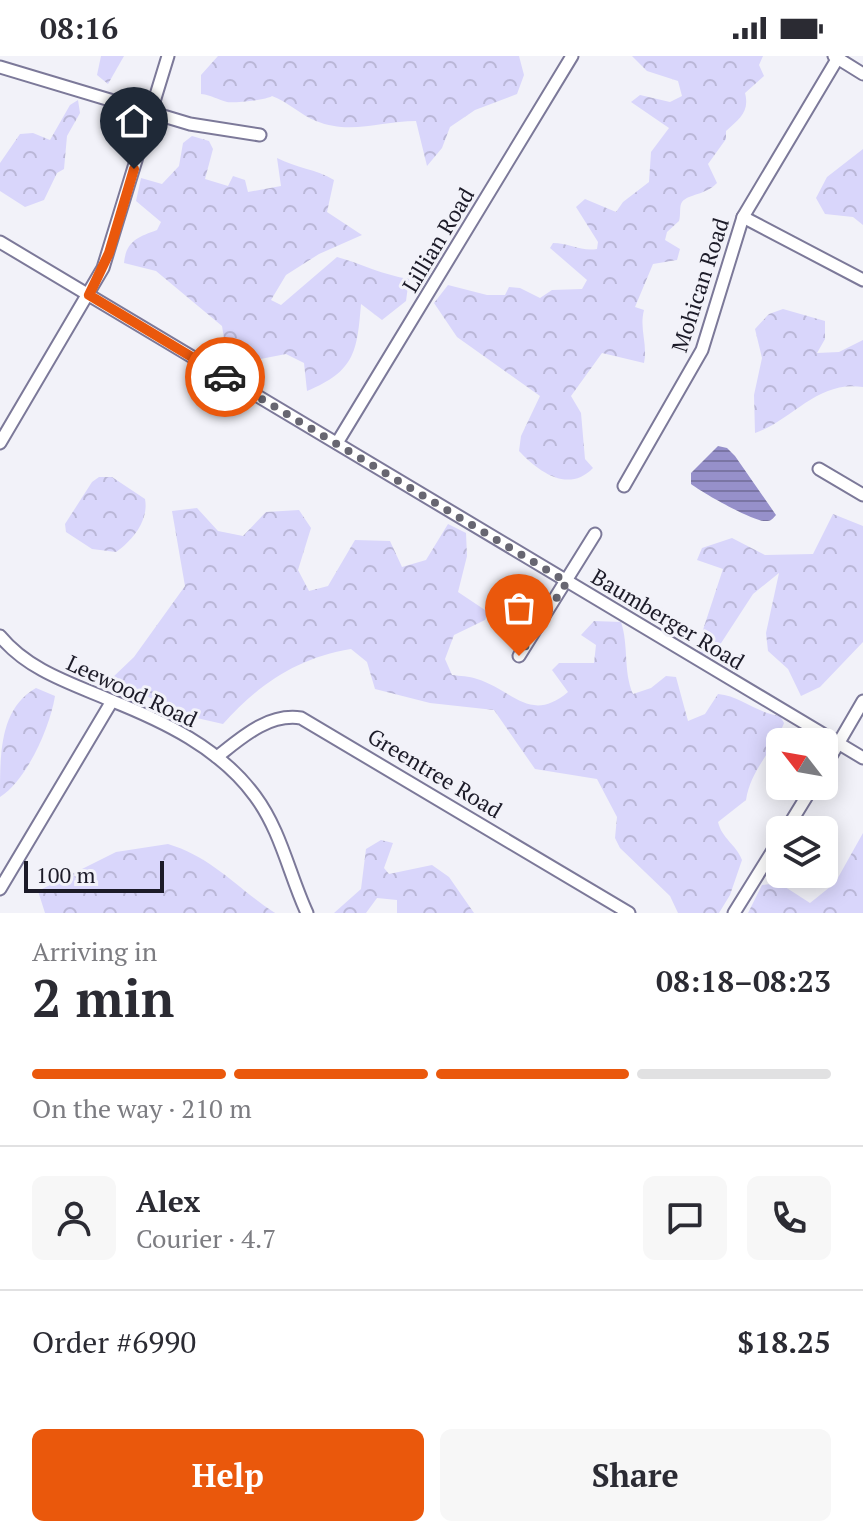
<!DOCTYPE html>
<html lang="en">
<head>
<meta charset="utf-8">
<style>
  :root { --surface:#fff; --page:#f7f7f7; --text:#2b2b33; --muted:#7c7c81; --line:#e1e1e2; --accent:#ea580c }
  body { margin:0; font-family:"PT Serif",serif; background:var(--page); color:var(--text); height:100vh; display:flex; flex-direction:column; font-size:30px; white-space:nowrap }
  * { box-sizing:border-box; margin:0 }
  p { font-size:26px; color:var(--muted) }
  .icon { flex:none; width:44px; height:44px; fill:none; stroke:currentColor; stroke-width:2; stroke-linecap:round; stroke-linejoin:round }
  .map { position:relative; height:857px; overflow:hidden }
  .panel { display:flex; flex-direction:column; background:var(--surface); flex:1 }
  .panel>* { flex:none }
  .needle { width:52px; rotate:301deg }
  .tools { position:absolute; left:766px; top:672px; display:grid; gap:16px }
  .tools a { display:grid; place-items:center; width:72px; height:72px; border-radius:12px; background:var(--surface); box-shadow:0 4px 20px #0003; font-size:40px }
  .scale { position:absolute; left:24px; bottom:20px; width:140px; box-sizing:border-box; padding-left:8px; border:4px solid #1c1b28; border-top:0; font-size:22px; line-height:28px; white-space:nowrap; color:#1c1b28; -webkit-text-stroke:6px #f2f2f9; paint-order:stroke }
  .pin { position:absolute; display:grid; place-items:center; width:68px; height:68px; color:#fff; margin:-82px -34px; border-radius:50% 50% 50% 0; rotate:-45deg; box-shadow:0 0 8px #0007 }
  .pin .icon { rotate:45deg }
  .courier { position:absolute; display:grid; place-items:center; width:80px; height:80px; margin:-40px; border:6px solid #ea580c; border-radius:50%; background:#fff; color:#222; box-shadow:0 2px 10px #0007 }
  .summary em { font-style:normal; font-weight:700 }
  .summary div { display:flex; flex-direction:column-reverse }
  .summary { display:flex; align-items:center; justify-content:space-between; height:136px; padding:0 32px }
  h1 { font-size:52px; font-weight:700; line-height:60px }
  .bar { display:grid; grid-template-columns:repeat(4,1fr); gap:12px 8px; align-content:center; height:96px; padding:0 32px }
  .bar i { height:10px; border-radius:6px; background:var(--line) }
  .bar .on { background:var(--accent) }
  .bar p { grid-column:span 4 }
  .line { display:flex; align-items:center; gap:20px; padding:0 32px; border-top:2px solid var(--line) }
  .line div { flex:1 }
  .round { display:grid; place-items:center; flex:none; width:84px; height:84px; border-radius:12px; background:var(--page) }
  .button { display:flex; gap:16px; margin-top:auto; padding:16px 32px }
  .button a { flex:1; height:92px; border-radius:12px; background:var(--accent); color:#fff; font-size:32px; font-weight:700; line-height:92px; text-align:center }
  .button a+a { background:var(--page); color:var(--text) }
  .status { display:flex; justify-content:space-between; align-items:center; height:56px; padding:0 40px; background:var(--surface); direction:ltr }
  .status svg { height:22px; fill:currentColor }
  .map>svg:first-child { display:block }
</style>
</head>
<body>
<div class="status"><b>08:16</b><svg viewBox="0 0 49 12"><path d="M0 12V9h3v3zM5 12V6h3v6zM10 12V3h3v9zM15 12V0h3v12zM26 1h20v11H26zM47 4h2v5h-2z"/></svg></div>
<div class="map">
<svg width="863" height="857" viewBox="0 0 863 857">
  <defs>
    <pattern id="forest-crowns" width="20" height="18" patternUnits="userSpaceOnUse" patternTransform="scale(2)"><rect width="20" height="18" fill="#d9d6fb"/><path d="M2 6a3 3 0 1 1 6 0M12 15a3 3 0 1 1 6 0" fill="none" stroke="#bab7d7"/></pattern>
    <pattern id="water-rules" width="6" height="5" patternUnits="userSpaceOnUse" patternTransform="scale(2)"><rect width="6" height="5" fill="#9690ca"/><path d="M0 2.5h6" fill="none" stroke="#7a75a4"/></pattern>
  </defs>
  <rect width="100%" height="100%" fill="#f2f2f9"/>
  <g fill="url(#forest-crowns)">
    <path d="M101,0H124L108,28L97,19Z"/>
    <path d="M218,0H519L524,19L517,38L475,54L450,71L442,92L427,110L416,65C382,65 350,79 316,65C301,59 288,46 272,40C267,44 234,47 227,46C218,44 212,39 201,38V19Z"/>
    <path d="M632,0H763L759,9L764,20L745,37C750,56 739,63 726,75V83L708,108L717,127C706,139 688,138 682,146C679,150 681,159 679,165L667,176L665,184L680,193L677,204L653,208L635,251L644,254C639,273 648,288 644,307L602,297L571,340L581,357L585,403L593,412C568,438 538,415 519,395L521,380L540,340L457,281L434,247L448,229L487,239H505L509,231L520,232L540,242L552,234L582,233L587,224L550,192L553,187C569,187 582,196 597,193L598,186L576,151L585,143L616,156L623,146L649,126L651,96L669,72L631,46L640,39L670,46L682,40L678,25L647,15Z"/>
    <path d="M78,44L80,57L67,80L64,113L57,117L44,144L25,151L0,135V107L20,78L33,77L50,84L70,49Z"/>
    <path d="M192,80L209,85L213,93L205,123L228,130L233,120L245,124L248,136L281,130L277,102C296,112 316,113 334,124L327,156L362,179L319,198L286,219L271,244L281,249L337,201C362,208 383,219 409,223L406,245L382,264L361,248C357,296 355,315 307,335L304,307L286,298L235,308L225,289L222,270L156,215L124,207C126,185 138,181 157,174L161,166L136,145L141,122L162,128L179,110L183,87Z"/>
    <path d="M863,93V169L853,161L825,158L816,142L827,121Z"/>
    <path d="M783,253L825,265V283L817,297L839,296L863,284V331C817,324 793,364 755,377L754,339L762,302L755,273L769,258Z"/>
    <path d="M99,421H112L145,443C149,464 133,484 116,496L92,493L66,476L65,468L92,426Z"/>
    <path d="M197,452L218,475L243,480L266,456L299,454L311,472L298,514L309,535L328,530L355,484L390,485L402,511L426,504L448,468L466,477L467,500L458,536L488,556L485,564L454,579L445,603L452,619C460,620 469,620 477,623C513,634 530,668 568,636L552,614L559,607H594L596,589L581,579L594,565L621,566C629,590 623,615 633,638L651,632L666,620L676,621L688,665L705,658L718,638C741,640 756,657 780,660L784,667C773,696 751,712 746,744L718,766C722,783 736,788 742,804L730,839L719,857H678L670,840L620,792L615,782L617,761L597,723L535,713L494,654L430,647L375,633L367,606L351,593C297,602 259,628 223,668L188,660L111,623L134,601L185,530L172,455Z"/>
    <path d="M833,458L863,470V586L820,631L801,640L788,613L768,595L766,577L779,517L753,538L712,601L699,596L698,589L723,513L697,504L702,492L732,482L765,499L813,498Z"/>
    <path d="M36,632L55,640C50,671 27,724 0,741C0,695 0,653 36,632Z"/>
    <path d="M863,777V857H748L762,829L779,827L810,847L835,827Z"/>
    <path d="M381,784L393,787L384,812L389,818L432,809L449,821L474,857H397V844L377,842L366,857H334L361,833L366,793Z"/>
    <path d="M168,788C212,801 238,833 275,857H45L38,835L116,796Z"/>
  </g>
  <path fill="url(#water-rules)" d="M718,390L727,392L735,400L776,459C772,463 772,465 765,465C754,466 701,436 691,428V417Z"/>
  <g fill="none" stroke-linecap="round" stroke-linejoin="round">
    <defs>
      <g id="minor">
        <path d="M834,0L863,18"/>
        <path d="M0,11L190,68L260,79"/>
        <path d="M743,161L863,224"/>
        <path d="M0,186L863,702"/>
        <path d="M0,387L103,212L168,0"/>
        <path d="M337,387L572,0"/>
        <path d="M819,413L863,439"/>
        <path d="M624,430L702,294L743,161L839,0"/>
        <path d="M0,580C28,614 70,627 110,644C163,665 220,692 255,740C281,775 289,818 307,857"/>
        <path d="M519,600L595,478"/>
        <path d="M217,701C241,682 268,657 301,662L629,857"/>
        <path d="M824,712L863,645"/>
        <path d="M786,774L813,730"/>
        <path d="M0,833L112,645"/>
        <path d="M734,857L780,783"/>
      </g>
    </defs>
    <use href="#minor" stroke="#7c7999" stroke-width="15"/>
    <use href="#minor" stroke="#fff" stroke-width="11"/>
  </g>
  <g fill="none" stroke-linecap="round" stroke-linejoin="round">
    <path stroke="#676671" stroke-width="8" stroke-dasharray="0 14.4" d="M225,321L567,526L519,600"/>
    <path stroke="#ea580c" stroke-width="10" d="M134,113L109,197L89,239L225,321"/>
  </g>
  <g text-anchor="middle" stroke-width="6" stroke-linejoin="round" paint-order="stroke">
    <g font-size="22" fill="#1c1b28" stroke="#f2f2f9">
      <text transform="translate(438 184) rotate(-59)" y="8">Lillian Road</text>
      <text transform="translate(700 229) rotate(-72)" y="8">Mohican Road</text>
      <text transform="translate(668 563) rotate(31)" y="8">Baumberger Road</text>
      <text transform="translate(132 635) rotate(25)" y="8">Leewood Road</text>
      <text transform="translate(435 717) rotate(31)" y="8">Greentree Road</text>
    </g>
  </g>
</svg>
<div class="tools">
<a><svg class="needle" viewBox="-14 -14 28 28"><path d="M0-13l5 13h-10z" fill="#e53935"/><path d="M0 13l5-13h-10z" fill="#7c7c81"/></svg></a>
<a><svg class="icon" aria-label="layers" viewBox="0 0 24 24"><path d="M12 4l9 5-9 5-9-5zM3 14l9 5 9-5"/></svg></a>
</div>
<div class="scale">100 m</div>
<div class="pin" style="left:519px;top:600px;background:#ea580c"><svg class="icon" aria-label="bag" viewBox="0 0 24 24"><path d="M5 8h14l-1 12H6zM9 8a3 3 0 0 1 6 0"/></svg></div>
<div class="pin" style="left:134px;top:113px;background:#1f2937"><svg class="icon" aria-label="home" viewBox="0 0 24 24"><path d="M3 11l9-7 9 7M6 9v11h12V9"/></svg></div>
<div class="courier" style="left:225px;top:321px"><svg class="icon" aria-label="car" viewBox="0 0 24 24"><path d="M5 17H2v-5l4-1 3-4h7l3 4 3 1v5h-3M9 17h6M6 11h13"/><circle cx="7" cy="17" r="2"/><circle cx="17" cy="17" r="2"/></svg></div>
</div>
<section class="panel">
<div class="summary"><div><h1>2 min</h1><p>Arriving in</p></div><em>08:18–08:23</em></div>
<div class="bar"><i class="on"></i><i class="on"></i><i class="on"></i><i></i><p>On the way · 210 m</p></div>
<div class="line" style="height:144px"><a class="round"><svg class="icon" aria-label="person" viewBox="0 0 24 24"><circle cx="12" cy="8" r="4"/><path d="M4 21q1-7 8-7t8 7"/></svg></a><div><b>Alex</b><p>Courier · 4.7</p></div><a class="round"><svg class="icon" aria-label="chat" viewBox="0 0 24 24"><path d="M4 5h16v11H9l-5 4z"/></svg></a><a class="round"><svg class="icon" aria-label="phone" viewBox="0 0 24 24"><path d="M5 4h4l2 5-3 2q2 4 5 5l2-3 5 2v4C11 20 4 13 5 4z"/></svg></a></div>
<div class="line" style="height:104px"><div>Order #6990</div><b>$18.25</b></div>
<div class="button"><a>Help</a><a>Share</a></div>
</section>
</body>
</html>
